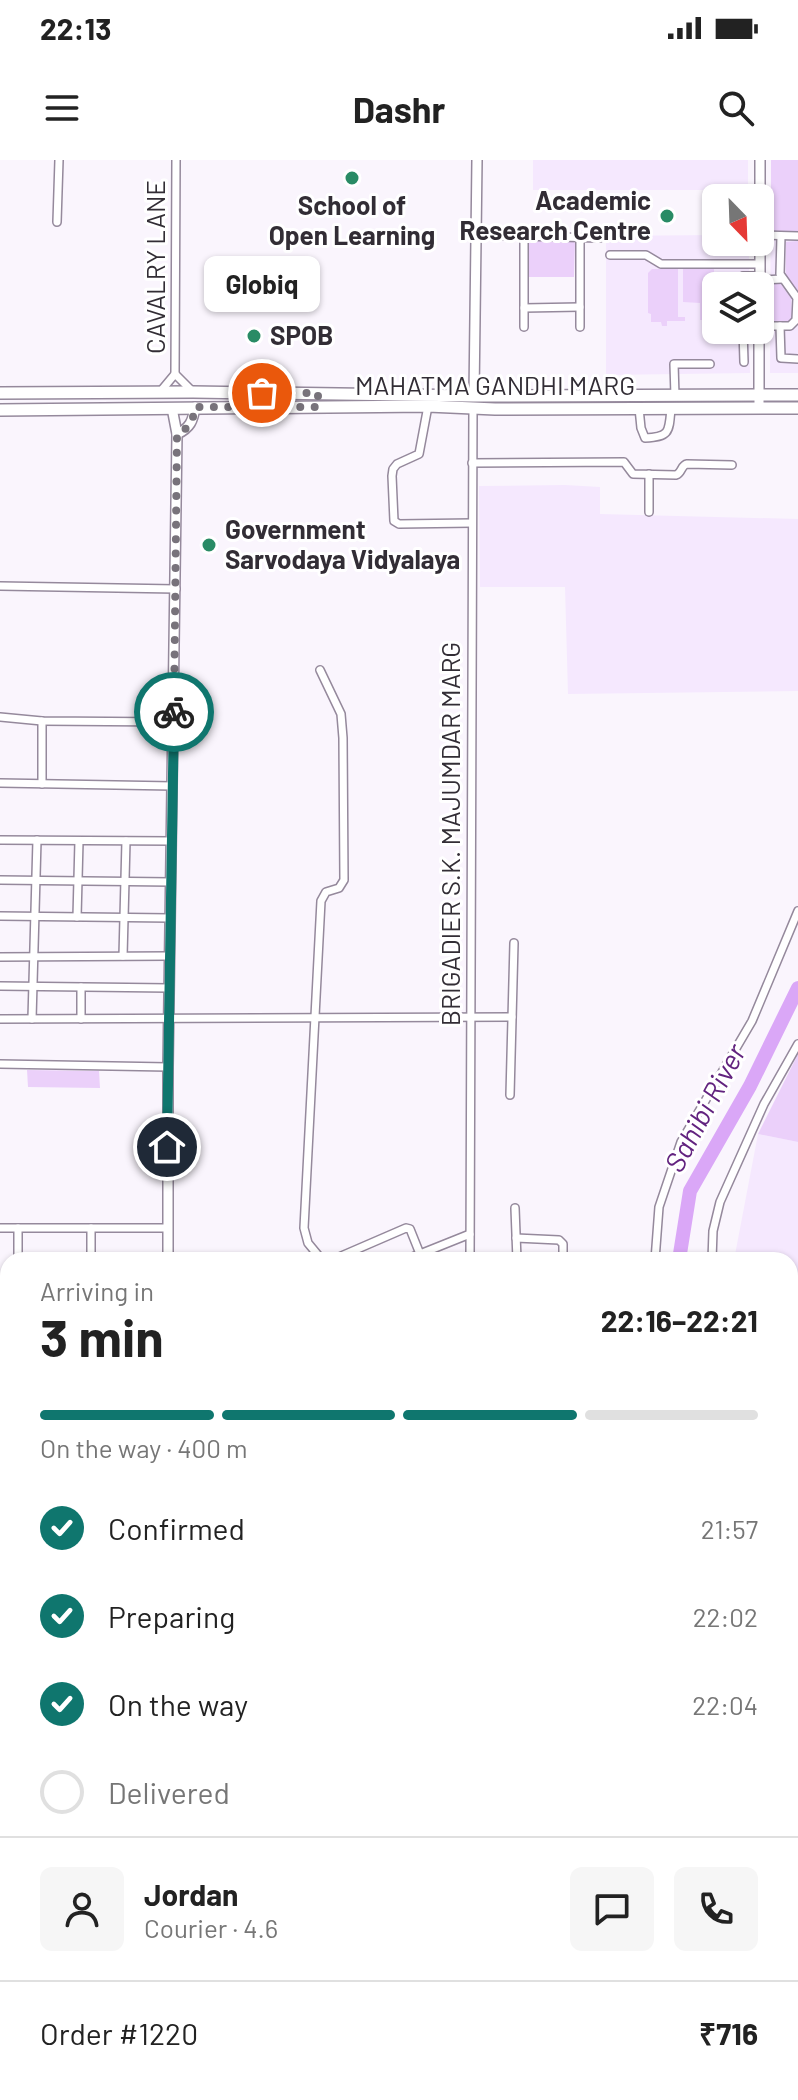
<!DOCTYPE html>
<html lang="en">
<head>
<meta charset="utf-8">
<style>
  :root { --surface:#fff; --page:#f6f6f6; --text:#222; --muted:#767676; --line:#e0e0e0; --accent:#0f766e }
  body { margin:0; font-family:Barlow,sans-serif; background:var(--page); color:var(--text); height:100vh; display:flex; flex-direction:column; font-size:30px; white-space:nowrap }
  * { box-sizing:border-box; margin:0 }
  p { font-size:26px; color:var(--muted) }
  .icon { flex:none; width:44px; height:44px; fill:none; stroke:currentColor; stroke-width:2; stroke-linecap:round; stroke-linejoin:round }
  .map { position:relative; flex:1; overflow:hidden }
  .details { position:absolute; left:0px; top:1092px; width:798px; height:848px; display:flex; flex-direction:column; background:var(--surface); border-radius:24px 24px 0 0; box-shadow:0 2px 6px #0004 }
  .details>* { flex:none }
  .needle { width:52px; rotate:157deg }
  .controls { position:absolute; left:702px; top:24px; display:grid; gap:16px }
  .controls a { display:grid; place-items:center; width:72px; height:72px; border-radius:12px; background:var(--surface); box-shadow:0 2px 6px #0004; font-size:40px }
  .pin { position:absolute; display:grid; place-items:center; width:68px; height:68px; color:#fff; margin:-34px; border:4px solid #fff; border-radius:50%; box-shadow:0 2px 8px #0007 }
  .courier { position:absolute; display:grid; place-items:center; width:80px; height:80px; margin:-40px; border:6px solid #0f766e; border-radius:50%; background:#fff; color:#222; box-shadow:0 2px 10px #0007 }
  .bubble { position:absolute; height:56px; border-radius:12px; background:var(--surface); box-shadow:0 2px 6px #0004; font-size:26px; font-weight:700; line-height:56px; text-align:center }
  .summary em { font-style:normal; font-weight:700 }
  .summary div { display:flex; flex-direction:column-reverse }
  .summary { display:flex; align-items:center; justify-content:space-between; height:136px; padding:0 40px }
  h1 { font-size:52px; font-weight:700; line-height:60px }
  .bar { display:grid; grid-template-columns:repeat(4,1fr); gap:12px 8px; align-content:center; height:96px; padding:0 40px }
  .bar i { height:10px; border-radius:6px; background:var(--line) }
  .bar .on { background:var(--accent) }
  .bar p { grid-column:span 4 }
  .line { display:flex; align-items:center; gap:20px; padding:0 40px; border-top:2px solid var(--line) }
  .line div { flex:1 }
  .round { display:grid; place-items:center; flex:none; width:84px; height:84px; border-radius:12px; background:var(--page) }
  ol { padding:0 40px; list-style:none }
  li { display:flex; align-items:center; gap:24px; height:88px }
  li p { margin-inline-start:auto }
  li .icon { padding:8px; border-radius:50%; background:var(--accent); color:#fff; stroke-width:4 }
  li:last-child { color:var(--muted) }
  li i { width:44px; height:44px; border:4px solid var(--line); border-radius:50% }
  .status { display:flex; justify-content:space-between; align-items:center; height:56px; padding:0 40px; background:var(--surface); direction:ltr }
  .status svg { height:22px; fill:currentColor }
  header { display:flex; justify-content:space-between; align-items:center; height:104px; padding:0 40px; background:var(--surface); font-size:36px; font-weight:700 }
  .map>svg:first-child { display:block }
</style>
</head>
<body>
<div class="status"><b>22:13</b><svg viewBox="0 0 49 12"><path d="M0 12V9h3v3zM5 12V6h3v6zM10 12V3h3v9zM15 12V0h3v12zM26 1h20v11H26zM47 4h2v5h-2z"/></svg></div>
<header><svg class="icon" aria-label="menu" viewBox="0 0 24 24"><path d="M4 6h16M4 12h16M4 18h16"/></svg>Dashr<svg class="icon" aria-label="search" viewBox="0 0 24 24"><circle cx="10" cy="10" r="6"/><path d="M15 15l6 6"/></svg></header>
<div class="map">
<svg width="798" height="1940" viewBox="0 0 798 1940">
  <rect width="100%" height="100%" fill="#faf5fd"/>
  <g fill="#f5e8fe">
    <rect x="533" y="0" width="215" height="30"/>
    <path d="M771,0H798V213H770Z"/>
    <path d="M716,75V82H749V126H716V170H749L750,213L606,215V76Z"/>
    <path d="M565,325L600,327V354L798,359V531L568,534L565,427H480L479,326Z"/>
    <path d="M758,974L798,982V1179L790,1178V1100H734Z"/>
    <path d="M203,1932H281L283,1940H202Z"/>
  </g>
  <g fill="#ebd0fa">
    <rect x="771" y="0" width="27" height="73"/>
    <path d="M531,80L572,81L575,83L574,117H527V82Z"/>
    <path d="M798,81V136L786,119V82Z"/>
    <path d="M652,109H678V157H685V161H667V166H662L661,162H651V154L648,153V113Z"/>
    <path d="M683,109H714V155H708L707,160H700V143L683,142Z"/>
    <path d="M771,123H780L791,138L792,159L788,162H771Z"/>
    <path d="M798,894V982L758,974Z"/>
    <path d="M27,910L99,911L100,928L28,927Z"/>
  </g>
  <g fill="none" stroke-linecap="round" stroke-linejoin="round">
    <path stroke="#daa7f7" stroke-width="8" d="M624,1932L627,1940"/>
    <g stroke="#daa7f7" stroke-width="14">
      <path d="M679,1100L690,1031L750,926L798,828"/>
      <path d="M451,1940L463,1932"/>
    </g>
    <defs>
      <g id="minor">
        <path d="M57,62L59,0"/>
        <path d="M476,75L600,78"/>
        <path d="M760,75L798,76"/>
        <path d="M580,78V167"/>
        <path d="M610,95H646L661,104H760"/>
        <path d="M760,120L782,119"/>
        <path d="M743,126V116H760"/>
        <path d="M524,148L580,147"/>
        <path d="M760,166H790L796,160L797,138L780,114L781,76"/>
        <path d="M780,166L781,198L798,199"/>
        <path d="M524,167V77"/>
        <path d="M743,170L744,202"/>
        <path d="M175,214L176,0"/>
        <path d="M160,232L175,214L193,232"/>
        <path d="M675,236L674,204H710"/>
        <path d="M428,246L419,294L397,304L393,309L392,316L394,361L399,364L472,363"/>
        <path d="M639,248L641,268L645,278C670,277 669,272 671,248"/>
        <path d="M472,303L624,302L633,314L676,315C682,313 681,305 687,304L732,305"/>
        <path d="M649,352V314"/>
        <path d="M0,426L176,429"/>
        <path d="M320,510L341,554L343,578L344,720L339,728L326,732L321,741L304,1068L308,1083L322,1100"/>
        <path d="M0,557L42,561L174,562"/>
        <path d="M42,561V624"/>
        <path d="M0,623L173,626"/>
        <path d="M0,680L172,681"/>
        <path d="M0,720L171,722"/>
        <path d="M0,756L170,758"/>
        <path d="M77,757L79,681"/>
        <path d="M123,796L126,681"/>
        <path d="M0,797L169,796"/>
        <path d="M0,826L169,828"/>
        <path d="M0,859L512,857"/>
        <path d="M32,859L37,680"/>
        <path d="M81,859V827"/>
        <path d="M0,904L168,907"/>
        <path d="M510,935L514,783"/>
        <path d="M515,1048L517,1100"/>
        <path d="M0,1068H167"/>
        <path d="M18,1068V1100"/>
        <path d="M516,1078L559,1080L563,1084V1100"/>
        <path d="M91,1100V1068"/>
        <path d="M332,1100L406,1068L410,1069L420,1094"/>
        <path d="M405,1100L470,1074"/>
        <path d="M470,1100L473,248"/>
        <path d="M655,1100L659,1047L681,982L752,861L798,751"/>
        <path d="M712,1100L713,1071L720,1042L764,944L798,884"/>
        <path d="M790,1263H798"/>
        <path d="M790,1284H798"/>
        <path d="M790,1304L798,1305"/>
        <path d="M790,1326H798"/>
        <path d="M790,1347H798"/>
        <path d="M795,1395L798,1354"/>
        <path d="M790,1416H798"/>
        <path d="M790,1436L798,1437"/>
        <path d="M790,1503L798,1504"/>
        <path d="M790,1528L798,1529"/>
        <path d="M790,1563L798,1564"/>
        <path d="M0,1567H8"/>
        <path d="M790,1591H798"/>
        <path d="M0,1601L8,1602"/>
        <path d="M790,1671L794,1672L796,1676L791,1698"/>
        <path d="M0,1685H8"/>
        <path d="M798,1714V1712"/>
        <path d="M0,1753L8,1751"/>
        <path d="M0,1871H8"/>
        <path d="M243,1932L247,1940"/>
        <path d="M296,1932L298,1940"/>
        <path d="M590,1932L593,1940"/>
        <path d="M665,1932L668,1940"/>
        <path d="M732,1932L736,1940"/>
        <path d="M17,1940V1932"/>
        <path d="M160,1940L161,1932"/>
        <path d="M185,1940L186,1932"/>
        <path d="M338,1940L341,1937V1932"/>
        <path d="M380,1940L394,1932"/>
        <path d="M510,1940L521,1932"/>
        <path d="M619,1940L636,1932"/>
      </g>
      <g id="tertiary">
        <path d="M760,126V0"/>
        <path d="M474,236L477,0"/>
        <path d="M759,248V170"/>
        <path d="M177,274C190,268 193,261 195,247"/>
        <path d="M168,1100V907L177,274L172,248"/>
        <path d="M0,1893L8,1894"/>
      </g>
      <g id="primary">
        <path d="M0,233L193,232L474,236L798,235"/>
        <path d="M0,250L428,246L495,249L798,248"/>
      </g>
    </defs>
    <use href="#minor" stroke="#95899c" stroke-width="10"/>
    <use href="#tertiary" stroke="#95899c" stroke-width="12"/>
    <use href="#primary" stroke="#95899c" stroke-width="14"/>
    <use href="#minor" stroke="#fff" stroke-width="7"/>
    <use href="#tertiary" stroke="#fff" stroke-width="9"/>
    <use href="#primary" stroke="#fff" stroke-width="11"/>
  </g>
  <g fill="none" stroke-linecap="round" stroke-linejoin="round">
    <path stroke="#78737b" stroke-width="8" stroke-dasharray="0 14.4" d="M174,552L177,274C190,268 193,261 195,247H318V233H262"/>
    <path stroke="#0f766e" stroke-width="10" d="M167,987L174,552"/>
  </g>
  <g fill="#298b65" stroke="#fff" stroke-width="3">
    <circle cx="352" cy="18" r="8"/>
    <circle cx="667" cy="56" r="8"/>
    <circle cx="254" cy="176" r="8"/>
    <circle cx="209" cy="385" r="8"/>
  </g>
  <g text-anchor="middle" stroke-width="6" stroke-linejoin="round" paint-order="stroke">
    <g font-size="26" font-weight="bold" fill="#322d35" stroke="#fff" text-anchor="start">
      <text x="651" y="50" text-anchor="end">Academic<tspan x="651" dy="30">Research Centre</tspan></text>
      <text x="352" y="55" text-anchor="middle">School of<tspan x="352" dy="30">Open Learning</tspan></text>
      <text x="270" y="185">SPOB</text>
      <text x="225" y="379">Government<tspan x="225" dy="30">Sarvodaya Vidyalaya</tspan></text>
    </g>
    <g font-size="26" fill="#322d35" stroke="#fff">
      <text transform="translate(156 107) rotate(-90)" y="9">CAVALRY LANE</text>
      <text x="495" y="235">MAHATMA GANDHI MARG</text>
      <text transform="translate(451 674) rotate(-90)" y="9">BRIGADIER S.K. MAJUMDAR MARG</text>
    </g>
    <g font-size="28" font-style="italic" fill="#62237f" stroke="#fff">
      <text transform="translate(705 948) rotate(-62)" y="10">Sahibi River</text>
    </g>
  </g>
</svg>
<div class="controls">
<a><svg class="needle" viewBox="-14 -14 28 28"><path d="M0-13l5 13h-10z" fill="#e53935"/><path d="M0 13l5-13h-10z" fill="#767676"/></svg></a>
<a><svg class="icon" aria-label="layers" viewBox="0 0 24 24"><path d="M12 4l9 5-9 5-9-5zM3 14l9 5 9-5"/></svg></a>
</div>
<div class="pin" style="left:262px;top:233px;background:#ea580c"><svg class="icon" aria-label="bag" viewBox="0 0 24 24"><path d="M5 8h14l-1 12H6zM9 8a3 3 0 0 1 6 0"/></svg></div>
<div class="pin" style="left:167px;top:987px;background:#1f2937"><svg class="icon" aria-label="home" viewBox="0 0 24 24"><path d="M3 11l9-7 9 7M6 9v11h12V9"/></svg></div>
<div class="courier" style="left:174px;top:552px"><svg class="icon" aria-label="bike" viewBox="0 0 24 24"><circle cx="6" cy="16" r="4"/><circle cx="18" cy="16" r="4"/><path d="M6 16l4-8h5l3 8M10 8l3 8H6M13 5h3"/></svg></div>
<div class="bubble" style="left:204px;top:96px;width:116px">Globiq</div>
<section class="details">
<div class="summary"><div><h1>3 min</h1><p>Arriving in</p></div><em>22:16–22:21</em></div>
<div class="bar"><i class="on"></i><i class="on"></i><i class="on"></i><i></i><p>On the way · 400 m</p></div>
<ol>
<li><svg class="icon" aria-label="check" viewBox="0 0 24 24"><path d="M5 12l5 5 9-10"/></svg>Confirmed<p>21:57</p></li>
<li><svg class="icon" aria-label="check" viewBox="0 0 24 24"><path d="M5 12l5 5 9-10"/></svg>Preparing<p>22:02</p></li>
<li><svg class="icon" aria-label="check" viewBox="0 0 24 24"><path d="M5 12l5 5 9-10"/></svg>On the way<p>22:04</p></li>
<li><i></i>Delivered</li>
</ol>
<div class="line" style="height:144px"><a class="round"><svg class="icon" aria-label="person" viewBox="0 0 24 24"><circle cx="12" cy="8" r="4"/><path d="M4 21q1-7 8-7t8 7"/></svg></a><div><b>Jordan</b><p>Courier · 4.6</p></div><a class="round"><svg class="icon" aria-label="chat" viewBox="0 0 24 24"><path d="M4 5h16v11H9l-5 4z"/></svg></a><a class="round"><svg class="icon" aria-label="phone" viewBox="0 0 24 24"><path d="M5 4h4l2 5-3 2q2 4 5 5l2-3 5 2v4C11 20 4 13 5 4z"/></svg></a></div>
<div class="line" style="height:104px"><div>Order #1220</div><b>₹716</b></div>
</section>
</div>
</body>
</html>
